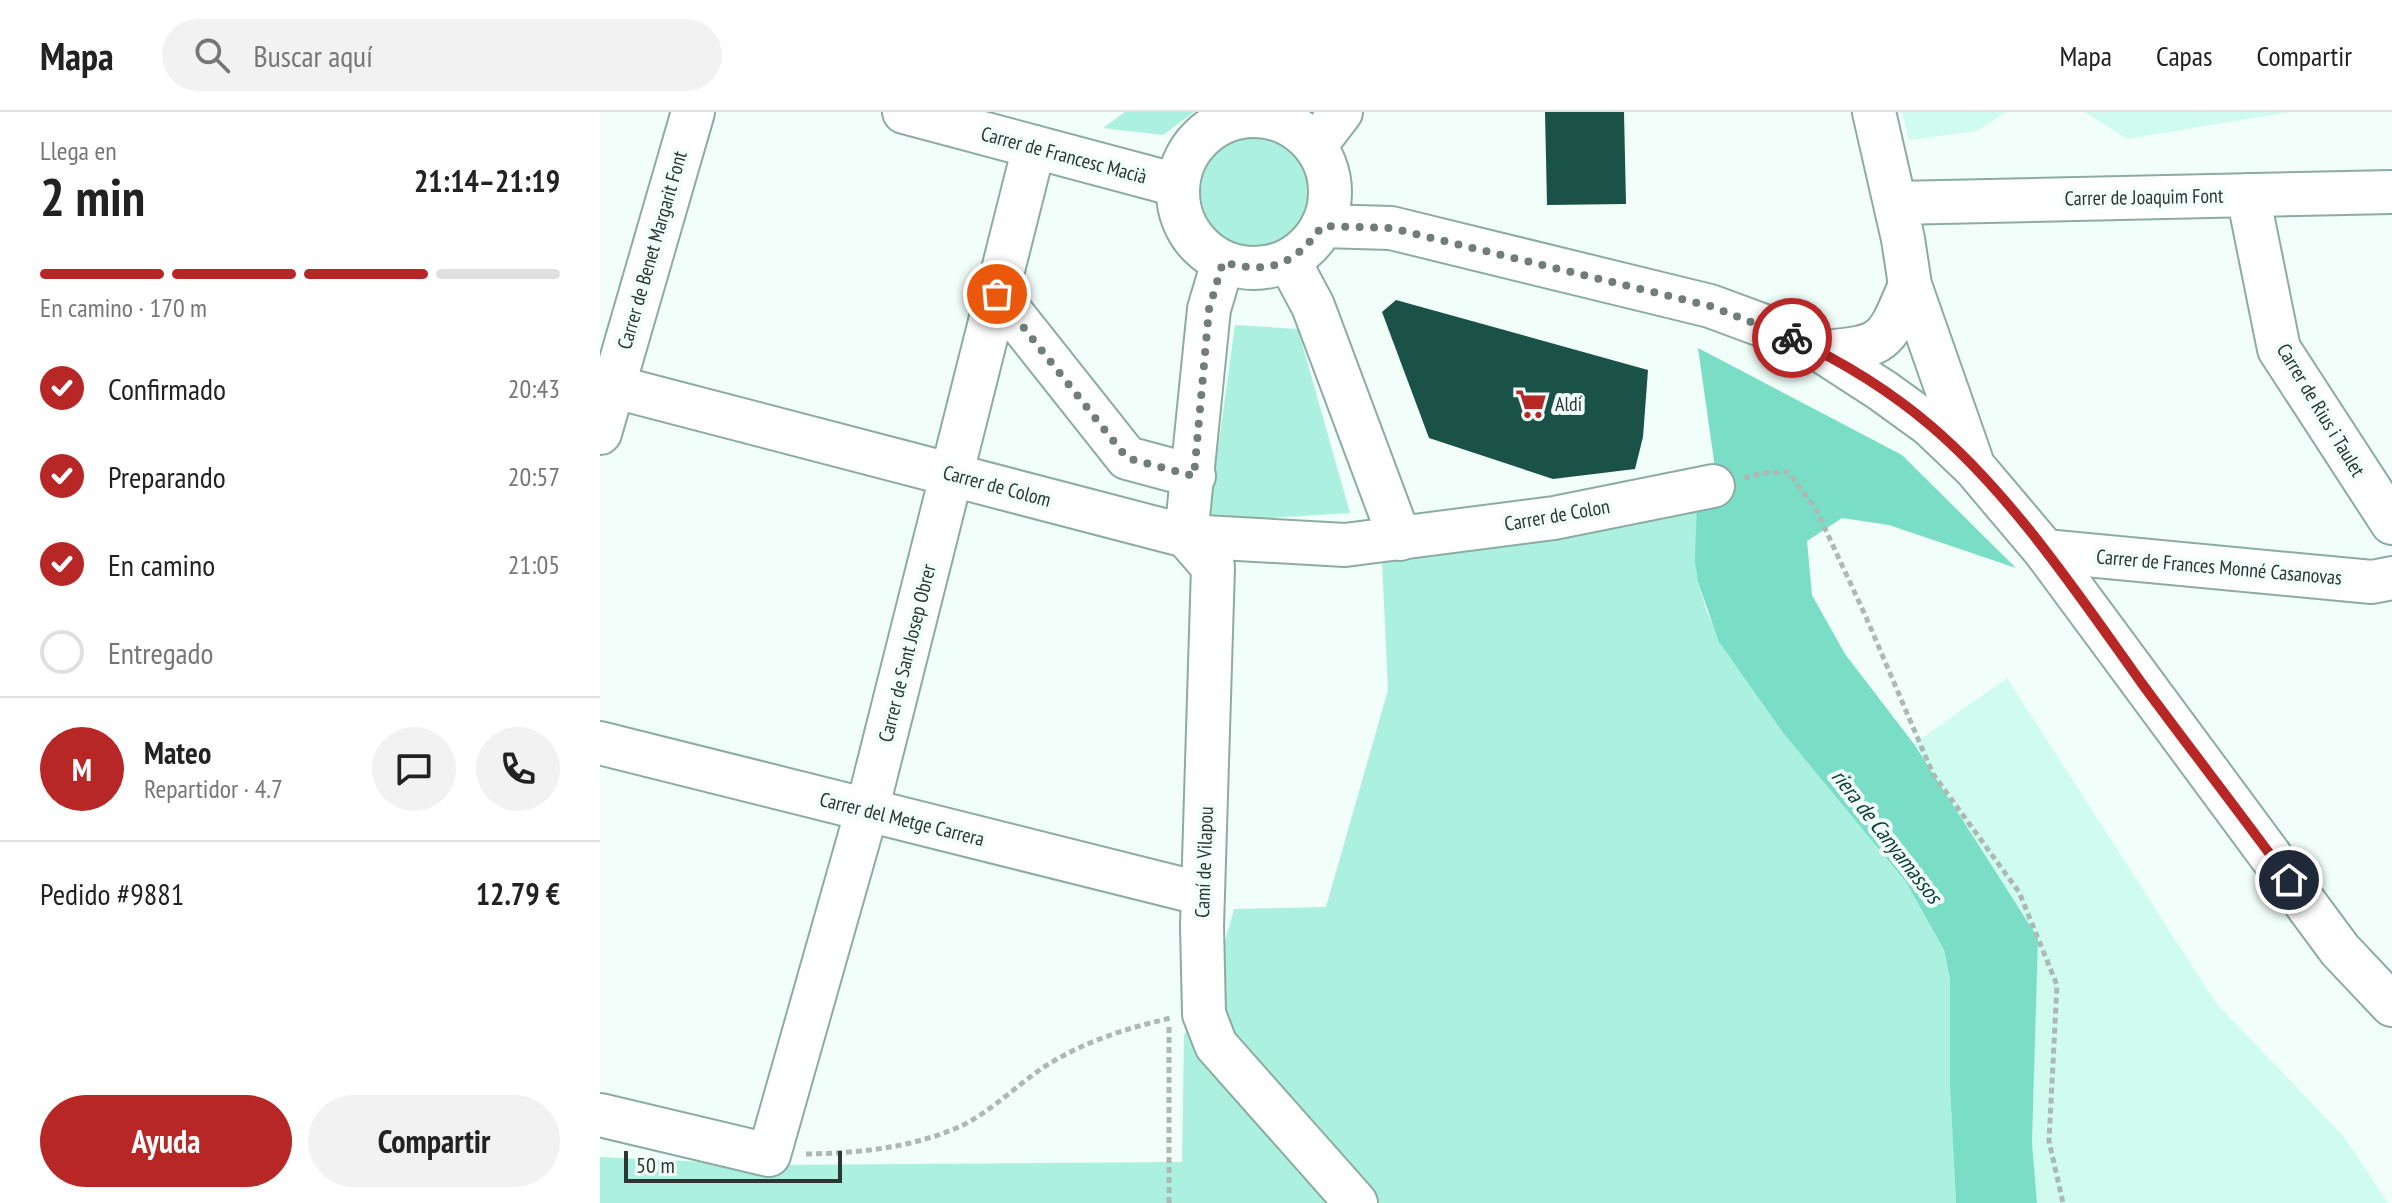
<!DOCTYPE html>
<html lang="es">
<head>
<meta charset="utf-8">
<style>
  :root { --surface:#fff; --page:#f2f2f2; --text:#222; --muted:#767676; --line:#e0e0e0; --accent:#b62726 }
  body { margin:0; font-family:"PT Sans Narrow",sans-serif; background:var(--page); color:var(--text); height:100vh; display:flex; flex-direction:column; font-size:30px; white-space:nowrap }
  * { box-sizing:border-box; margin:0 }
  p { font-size:26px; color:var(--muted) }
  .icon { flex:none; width:44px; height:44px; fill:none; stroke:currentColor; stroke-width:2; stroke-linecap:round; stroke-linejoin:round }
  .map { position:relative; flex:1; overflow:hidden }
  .details { display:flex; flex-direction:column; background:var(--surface); width:600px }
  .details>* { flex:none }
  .scale { position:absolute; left:24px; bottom:20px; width:218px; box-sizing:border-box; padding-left:8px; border:4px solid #2a3733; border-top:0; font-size:22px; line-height:28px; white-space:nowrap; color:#2a3733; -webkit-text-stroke:6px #f1fefa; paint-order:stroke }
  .pin { position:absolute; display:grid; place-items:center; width:68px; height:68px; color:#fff; margin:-34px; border:4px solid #fff; border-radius:50%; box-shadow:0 2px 8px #0007 }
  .courier { position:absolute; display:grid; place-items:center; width:80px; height:80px; margin:-40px; border:6px solid #b62726; border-radius:50%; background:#fff; color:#222; box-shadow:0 2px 10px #0007 }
  .summary em { font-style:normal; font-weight:800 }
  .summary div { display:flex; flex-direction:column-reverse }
  .summary { display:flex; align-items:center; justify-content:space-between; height:136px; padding:0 40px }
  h1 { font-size:52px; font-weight:800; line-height:60px }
  .bar { display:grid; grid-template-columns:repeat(4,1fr); gap:12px 8px; align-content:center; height:96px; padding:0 40px }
  .bar i { height:10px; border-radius:6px; background:var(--line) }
  .bar .selected { background:var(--accent) }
  .bar p { grid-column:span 4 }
  .line { display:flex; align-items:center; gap:20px; padding:0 40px; border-top:2px solid var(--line) }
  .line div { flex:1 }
  .round { display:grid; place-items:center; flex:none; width:84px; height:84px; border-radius:42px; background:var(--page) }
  ol { padding:0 40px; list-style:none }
  li { display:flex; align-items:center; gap:24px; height:88px }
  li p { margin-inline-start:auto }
  li .icon { padding:8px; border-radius:50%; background:var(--accent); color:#fff; stroke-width:4 }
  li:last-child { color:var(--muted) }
  li i { width:44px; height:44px; border:4px solid var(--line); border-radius:50% }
  .cta { display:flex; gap:16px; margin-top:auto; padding:16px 40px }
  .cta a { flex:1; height:92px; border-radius:48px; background:var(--accent); color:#fff; font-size:32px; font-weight:800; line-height:92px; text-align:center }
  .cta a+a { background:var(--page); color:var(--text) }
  header { display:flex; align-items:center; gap:48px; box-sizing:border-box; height:112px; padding:0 40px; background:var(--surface); border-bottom:2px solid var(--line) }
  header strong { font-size:38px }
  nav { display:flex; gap:44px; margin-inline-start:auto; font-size:28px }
  .search { width:560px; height:72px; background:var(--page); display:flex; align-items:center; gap:20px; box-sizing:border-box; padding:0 28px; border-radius:44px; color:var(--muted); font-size:30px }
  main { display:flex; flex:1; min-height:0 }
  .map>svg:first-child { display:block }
</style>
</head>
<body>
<header>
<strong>Mapa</strong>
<div class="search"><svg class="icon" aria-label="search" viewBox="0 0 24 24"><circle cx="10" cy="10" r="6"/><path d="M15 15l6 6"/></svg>Buscar aquí</div>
<nav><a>Mapa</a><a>Capas</a><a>Compartir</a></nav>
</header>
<main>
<section class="details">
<div class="summary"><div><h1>2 min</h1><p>Llega en</p></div><em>21:14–21:19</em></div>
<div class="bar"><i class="selected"></i><i class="selected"></i><i class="selected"></i><i></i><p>En camino · 170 m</p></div>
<ol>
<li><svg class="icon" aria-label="check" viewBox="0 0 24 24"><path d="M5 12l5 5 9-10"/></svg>Confirmado<p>20:43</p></li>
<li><svg class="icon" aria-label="check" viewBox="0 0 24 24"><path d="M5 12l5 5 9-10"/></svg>Preparando<p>20:57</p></li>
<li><svg class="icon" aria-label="check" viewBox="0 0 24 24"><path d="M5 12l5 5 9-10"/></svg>En camino<p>21:05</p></li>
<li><i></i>Entregado</li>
</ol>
<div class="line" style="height:144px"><b class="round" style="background:var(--accent);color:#fff">M</b><div><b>Mateo</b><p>Repartidor · 4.7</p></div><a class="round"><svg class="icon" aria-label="chat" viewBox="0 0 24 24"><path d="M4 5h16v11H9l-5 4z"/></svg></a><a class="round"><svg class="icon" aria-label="phone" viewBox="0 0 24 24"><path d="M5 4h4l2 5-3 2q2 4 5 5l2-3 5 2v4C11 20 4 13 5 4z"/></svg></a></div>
<div class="line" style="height:104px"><div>Pedido #9881</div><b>12.79 €</b></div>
<div class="cta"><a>Ayuda</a><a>Compartir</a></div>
</section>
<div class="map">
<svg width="1792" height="1091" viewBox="0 0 1792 1091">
  <rect width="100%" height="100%" fill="#f1fefa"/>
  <g fill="#d0fcf0">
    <path d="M1302,0H1407L1376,19L1309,28Z"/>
    <path d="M1485,0H1689L1527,27Z"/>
    <path d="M1407,566L1616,891L1745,1026L1788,1091H1437L1432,1031L1438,826L1314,632Z"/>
  </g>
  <g fill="#acf0df">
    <path d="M525,0H594L563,23L503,16Z"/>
    <circle cx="656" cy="80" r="55"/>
    <path d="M635,213L698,217L750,401L608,410Z"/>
    <path d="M1097,388L1098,470L1107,500L1127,542L1138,554L1184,622L1306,770L1344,838L1350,867V976L1356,1091H0V1045L170,1053L582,1050L584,923L615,865L634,797L726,795L788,578L782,449Z"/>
  </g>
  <path fill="#7adec7" d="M1098,236L1302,343L1416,456L1289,413L1242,406L1207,429L1212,483L1245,542L1314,632L1438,826L1432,1031L1437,1091H1356L1350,976V867L1344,838L1306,770L1184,622L1119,530L1098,470L1095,449L1097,388L1119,384Z"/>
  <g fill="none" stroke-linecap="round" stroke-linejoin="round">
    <path stroke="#7adec7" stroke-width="9" d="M1143,425C1140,469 1135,511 1152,553C1220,637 1298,719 1353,812C1362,829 1376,848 1377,867C1379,894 1374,920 1371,946C1365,995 1361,1042 1370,1091"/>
  </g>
  <g fill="#1b5247">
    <path d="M945,0H1024L1026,92L947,93Z"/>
    <path d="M796,188L1048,258L1043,325L1035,357L953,367L829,326L782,200Z"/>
  </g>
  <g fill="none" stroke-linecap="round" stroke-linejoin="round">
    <defs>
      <g id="minor">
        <path d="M304,0L577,73"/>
        <path d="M1274,0L1303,127L1310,173L1371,347"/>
        <circle cx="654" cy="80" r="76"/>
        <path d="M715,34L741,0"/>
        <path d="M1648,83L1679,237L1792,411"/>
        <path d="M1296,91L1792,80"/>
        <path d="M722,114L791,116L1110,194L1183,221L1223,240L1283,279L1330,313L1374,355L1445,439L1740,838L1792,893"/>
        <path d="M689,149L713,194L800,427"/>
        <path d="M623,150L609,197L586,424L613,455L602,814L604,902L616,933L756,1091"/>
        <path d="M397,182L527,346L594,364"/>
        <path d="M1223,240C1286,235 1286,230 1310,173"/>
        <path d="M0,271L586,424L745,433L954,406L1113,374"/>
        <path d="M0,321L93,0"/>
        <path d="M1445,439L1772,470L1792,466"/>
        <path d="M0,631L603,782"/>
        <path d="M0,1003L169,1043L267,698L434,35"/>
      </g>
    </defs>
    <use href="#minor" stroke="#8caca3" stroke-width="46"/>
    <g stroke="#acb9b5" stroke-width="5" stroke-dasharray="6 4" stroke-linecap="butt">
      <path d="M1144,366L1163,361L1188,360L1216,397L1266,505L1333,662L1419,780L1457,873L1449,1029L1463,1091"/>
      <path d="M569,915V1091"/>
      <path d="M206,1042C259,1041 312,1036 361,1014C390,1000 415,975 441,957C480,931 526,916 571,906"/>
    </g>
    <use href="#minor" stroke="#fff" stroke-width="42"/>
  </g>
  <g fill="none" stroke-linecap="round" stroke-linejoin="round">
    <path stroke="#707d79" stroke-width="8" stroke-dasharray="0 14.4" d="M397,182L527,346L594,364L609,197L623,150C669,163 695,153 722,114L791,116L1110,194L1192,226"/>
    <path stroke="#b62726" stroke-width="10" d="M1192,226C1241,249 1290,279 1331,314C1413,384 1480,485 1543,573C1591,638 1641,702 1689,768"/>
  </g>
  <defs>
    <symbol id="supermarket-bare" viewBox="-9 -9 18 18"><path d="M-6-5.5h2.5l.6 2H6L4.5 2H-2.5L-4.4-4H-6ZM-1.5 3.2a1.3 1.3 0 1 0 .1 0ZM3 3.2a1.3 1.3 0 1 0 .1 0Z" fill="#b62726" stroke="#f1fefa" stroke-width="2.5" paint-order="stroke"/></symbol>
  </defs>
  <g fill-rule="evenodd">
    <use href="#supermarket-bare" x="909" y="270" width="44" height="44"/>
  </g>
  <g text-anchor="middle" stroke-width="8" stroke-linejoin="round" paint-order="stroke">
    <g font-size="20" fill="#2a3733" stroke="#f1fefa">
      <text transform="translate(464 43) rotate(15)" y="7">Carrer de Francesc Macià</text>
      <text transform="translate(1544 85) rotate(-1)" y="7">Carrer de Joaquim Font</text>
      <text transform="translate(52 138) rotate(-74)" y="7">Carrer de Benet Margarit Font</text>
      <text transform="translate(1721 298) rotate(59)" y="7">Carrer de Rius i Taulet</text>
      <text transform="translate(397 374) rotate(15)" y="7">Carrer de Colom</text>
      <text transform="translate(957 403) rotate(-10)" y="7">Carrer de Colon</text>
      <text transform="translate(1619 455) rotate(5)" y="7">Carrer de Frances Monné Casanovas</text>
      <text transform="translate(307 541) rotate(-76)" y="7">Carrer de Sant Josep Obrer</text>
      <text transform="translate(302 707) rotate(14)" y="7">Carrer del Metge Carrera</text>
      <text transform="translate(604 750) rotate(-88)" y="7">Camí de Vilapou</text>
    </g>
    <g font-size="20" fill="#2a3733" stroke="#f1fefa" text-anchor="start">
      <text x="955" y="299">Aldi</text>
    </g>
    <g font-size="22" font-style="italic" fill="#0f3e34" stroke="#f1fefa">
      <text transform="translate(1287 724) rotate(52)" y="8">riera de Canyamassos</text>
    </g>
  </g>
</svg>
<div class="scale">50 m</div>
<div class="pin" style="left:397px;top:182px;background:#ea580c"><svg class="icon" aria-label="bag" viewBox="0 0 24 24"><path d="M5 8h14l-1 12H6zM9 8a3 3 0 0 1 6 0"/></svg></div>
<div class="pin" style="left:1689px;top:768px;background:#1f2937"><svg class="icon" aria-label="home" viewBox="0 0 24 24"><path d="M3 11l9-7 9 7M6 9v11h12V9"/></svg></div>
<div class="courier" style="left:1192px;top:226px"><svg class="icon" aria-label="bike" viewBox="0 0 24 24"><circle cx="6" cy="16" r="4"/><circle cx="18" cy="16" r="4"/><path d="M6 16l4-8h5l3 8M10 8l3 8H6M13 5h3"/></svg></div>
</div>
</main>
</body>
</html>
